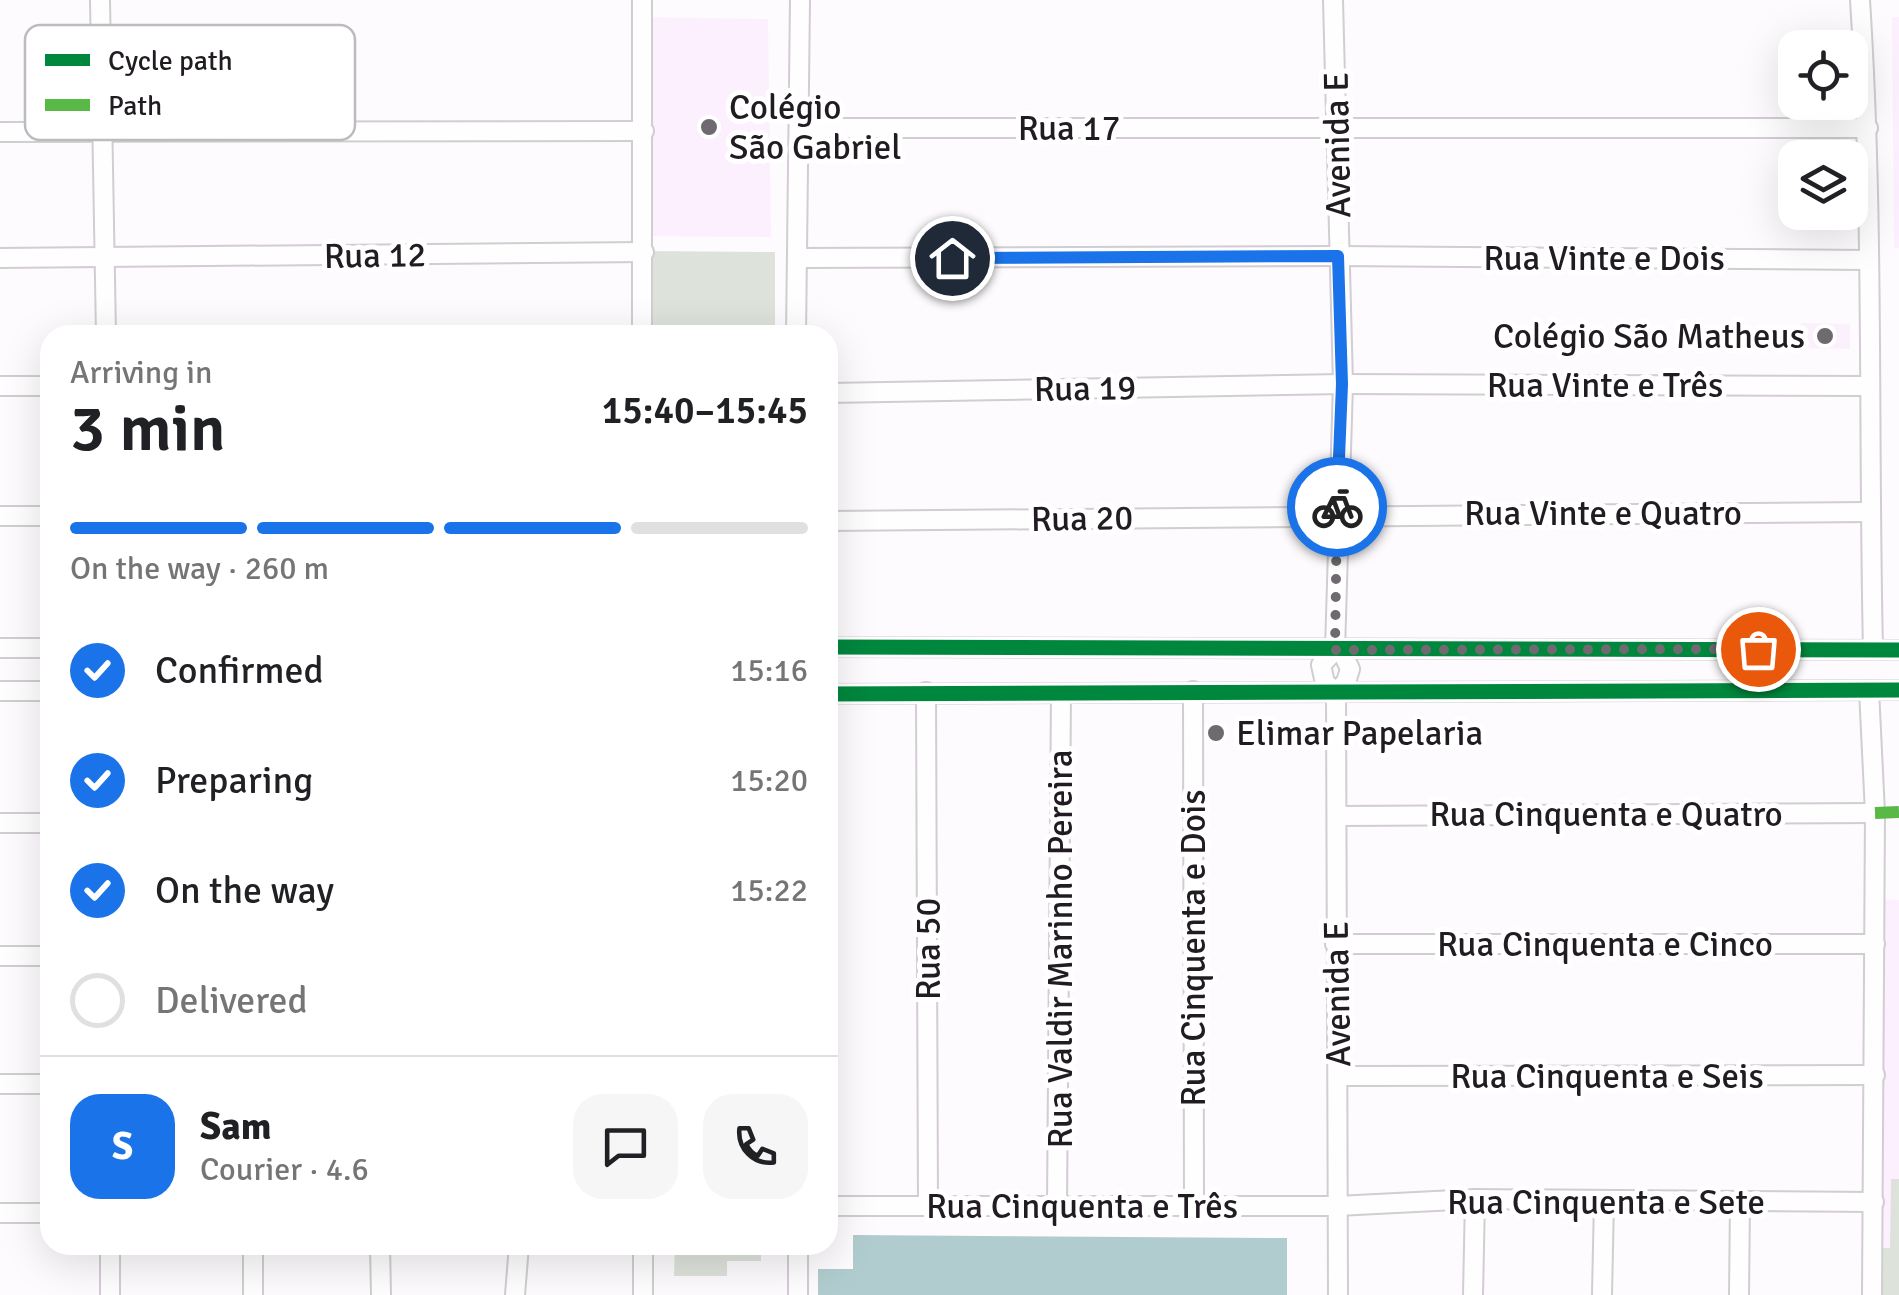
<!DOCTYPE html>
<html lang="en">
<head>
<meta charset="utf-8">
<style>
  :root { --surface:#fff; --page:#f6f6f6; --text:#202124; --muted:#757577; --line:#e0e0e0; --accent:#1a73e8 }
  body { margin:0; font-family:Signika,sans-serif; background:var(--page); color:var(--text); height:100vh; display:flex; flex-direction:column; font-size:38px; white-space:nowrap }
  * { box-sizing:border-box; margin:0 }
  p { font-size:32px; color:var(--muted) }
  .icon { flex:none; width:55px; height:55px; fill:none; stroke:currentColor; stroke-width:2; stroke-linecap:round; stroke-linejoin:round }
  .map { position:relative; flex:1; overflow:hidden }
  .sheet { position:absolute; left:40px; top:325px; width:798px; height:930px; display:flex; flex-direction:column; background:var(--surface); border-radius:30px; box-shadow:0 10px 40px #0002 }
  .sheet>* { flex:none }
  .fabs { position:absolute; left:1778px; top:30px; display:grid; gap:20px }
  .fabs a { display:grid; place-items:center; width:90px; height:90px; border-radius:20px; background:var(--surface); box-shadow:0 10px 40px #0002; font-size:50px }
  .pin { position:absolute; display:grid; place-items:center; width:85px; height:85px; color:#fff; margin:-42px; border:5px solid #fff; border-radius:50%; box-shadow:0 2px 10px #0007 }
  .courier { position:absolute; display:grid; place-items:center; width:100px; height:100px; margin:-50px; border:8px solid #1a73e8; border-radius:50%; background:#fff; color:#222; box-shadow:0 2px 12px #0007 }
  .summary em { font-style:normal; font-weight:600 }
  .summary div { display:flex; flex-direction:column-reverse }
  .summary { display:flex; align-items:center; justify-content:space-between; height:170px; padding:0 30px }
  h1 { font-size:65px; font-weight:600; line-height:75px }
  .bar { display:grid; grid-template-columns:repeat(4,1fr); gap:15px 10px; align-content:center; height:120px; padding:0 30px }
  .bar i { height:12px; border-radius:8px; background:var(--line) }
  .bar .selected { background:var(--accent) }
  .bar p { grid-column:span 4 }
  .line { display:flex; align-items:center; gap:25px; padding:0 30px; border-top:2px solid var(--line) }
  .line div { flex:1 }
  .round { display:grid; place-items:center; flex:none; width:105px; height:105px; border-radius:30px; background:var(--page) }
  ol { padding:0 30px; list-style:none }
  li { display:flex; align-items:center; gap:30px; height:110px }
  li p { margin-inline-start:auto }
  li .icon { padding:10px; border-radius:50%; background:var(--accent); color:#fff; stroke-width:4 }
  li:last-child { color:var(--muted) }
  li i { width:55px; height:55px; border:5px solid var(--line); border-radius:50% }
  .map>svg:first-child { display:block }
</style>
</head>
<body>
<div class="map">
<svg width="1899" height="1295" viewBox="0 0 1899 1295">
  <rect width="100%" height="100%" fill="#fdfbfd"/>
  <g fill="#fdf0fe">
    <path d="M647,17L768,19L771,237L650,236Z"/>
    <path d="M1892,17H1899V248H1894Z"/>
    <path d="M1801,323L1850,324V349L1801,348Z"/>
    <path d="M1877,899L1899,900V1248H1876Z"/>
  </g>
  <g fill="#dde3da">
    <path d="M645,251L775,252V335H644Z"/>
    <path d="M1891,1179H1899V1295H1877L1876,1248H1890Z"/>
    <path d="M675,1245H761V1261H727V1276H674Z"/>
  </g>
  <path fill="#b1ccce" d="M853,1235L1287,1238V1295H818V1269H853Z"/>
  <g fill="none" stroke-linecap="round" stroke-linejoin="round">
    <defs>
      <g id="minor">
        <path d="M100,0L106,335"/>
        <path d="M1333,0L1343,384L1335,650L1344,656L1350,669L1346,682L1336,692L1338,1295"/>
        <path d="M1860,0C1874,216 1868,432 1873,649"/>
        <path d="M800,128H1868"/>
        <path d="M0,132L644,131"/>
        <path d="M0,258L644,252"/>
        <path d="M798,258L1338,256L1869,260"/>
        <path d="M642,335V0"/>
        <path d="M796,335L800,0"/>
        <path d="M0,386H50"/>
        <path d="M828,393L1343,384L1868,386"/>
        <path d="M0,516H50"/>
        <path d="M828,521L1870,512"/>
        <path d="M828,647L1899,650"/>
        <path d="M0,648H50"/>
        <path d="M1335,650L1321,665L1325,683L1336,692"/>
        <path d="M1869,690L1875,813L1872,1295"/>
        <path d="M0,691H50"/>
        <path d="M1193,691L1194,1205"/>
        <path d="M926,692L928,1206"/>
        <path d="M828,694L1899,690"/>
        <path d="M1337,816L1875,813"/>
        <path d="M0,823H50"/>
        <path d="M1335,944H1875"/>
        <path d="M0,956H50"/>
        <path d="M1338,1076L1875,1075"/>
        <path d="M0,1084H50"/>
        <path d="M828,1206H1337L1475,1199L1874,1202"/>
        <path d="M1057,1206L1061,693"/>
        <path d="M0,1213H50"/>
        <path d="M110,1245V1295"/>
        <path d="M380,1245L381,1295"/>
        <path d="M643,1245V1295"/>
        <path d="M798,1245V1295"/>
        <path d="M253,1295V1245"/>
        <path d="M515,1295L519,1245"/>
        <path d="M1473,1295L1475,1199"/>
        <path d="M1602,1295L1604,1200"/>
        <path d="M1739,1295L1740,1202"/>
      </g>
    </defs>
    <use href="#minor" stroke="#d1cdd2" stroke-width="22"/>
    <use href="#minor" stroke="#fffeff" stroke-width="18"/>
    <path stroke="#58b947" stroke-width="12" stroke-dasharray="25 12" stroke-linecap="butt" d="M1875,813L1899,812"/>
    <defs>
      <g id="cycleway">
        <path d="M828,647L1899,650"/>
        <path d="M828,694L1899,690"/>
      </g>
    </defs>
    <use href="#cycleway" stroke="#fff" stroke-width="21"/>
    <use href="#cycleway" stroke="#00873e" stroke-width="15"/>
  </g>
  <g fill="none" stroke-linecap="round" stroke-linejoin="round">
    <path stroke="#6e6a6f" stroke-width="10" stroke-dasharray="0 18" d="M1337,507L1335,650L1758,649"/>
    <path stroke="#1a73e8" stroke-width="12" d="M952,258L1338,256L1342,384L1337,507"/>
  </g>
  <g fill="#6e6a6f" stroke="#fff" stroke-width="4">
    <circle cx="709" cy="127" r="10"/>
    <circle cx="1825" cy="336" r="10"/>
    <circle cx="1216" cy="733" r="10"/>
  </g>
  <g text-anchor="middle" stroke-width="10" stroke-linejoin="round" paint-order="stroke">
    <g font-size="35" fill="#211c22" stroke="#fff" text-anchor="start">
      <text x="729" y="119">Colégio<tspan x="729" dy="40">São Gabriel</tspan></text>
      <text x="1805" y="348" text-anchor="end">Colégio São Matheus</text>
      <text x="1236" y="745">Elimar Papelaria</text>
    </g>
    <g font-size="35" fill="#211c22" stroke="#fff">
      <text x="1069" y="140">Rua 17</text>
      <text transform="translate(1337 145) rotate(-91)" y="12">Avenida E</text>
      <text transform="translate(375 255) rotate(-1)" y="12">Rua 12</text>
      <text x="1604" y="270">Rua Vinte e Dois</text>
      <text x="1605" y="397">Rua Vinte e Três</text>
      <text transform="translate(1085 388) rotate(-1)" y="12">Rua 19</text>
      <text x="1603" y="525">Rua Vinte e Quatro</text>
      <text transform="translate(1082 518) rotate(-1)" y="12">Rua 20</text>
      <text x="1606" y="826">Rua Cinquenta e Quatro</text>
      <text x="1605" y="956">Rua Cinquenta e Cinco</text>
      <text transform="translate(1193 948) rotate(-90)" y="12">Rua Cinquenta e Dois</text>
      <text transform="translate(928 949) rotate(-90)" y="12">Rua 50</text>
      <text transform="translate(1060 949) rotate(-90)" y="12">Rua Valdir Marinho Pereira</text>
      <text transform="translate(1337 994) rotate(-91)" y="12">Avenida E</text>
      <text x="1607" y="1088">Rua Cinquenta e Seis</text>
      <text x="1606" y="1214">Rua Cinquenta e Sete</text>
      <text x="1082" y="1218">Rua Cinquenta e Três</text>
    </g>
  </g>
  <rect x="25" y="25" width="330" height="115" rx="15" fill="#fff" stroke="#bcbbbd" stroke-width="2.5"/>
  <rect x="45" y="54" width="45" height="12" fill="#00873e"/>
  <rect x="45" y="99" width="45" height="12" fill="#58b947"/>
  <g font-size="28" fill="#211c22">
    <text x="108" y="70">Cycle path</text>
    <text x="108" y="115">Path</text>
  </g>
</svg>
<div class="fabs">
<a><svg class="icon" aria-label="locate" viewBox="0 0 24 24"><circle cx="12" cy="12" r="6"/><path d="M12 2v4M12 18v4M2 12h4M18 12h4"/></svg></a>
<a><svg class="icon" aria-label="layers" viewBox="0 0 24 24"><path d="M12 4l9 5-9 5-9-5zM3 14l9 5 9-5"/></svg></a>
</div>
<div class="pin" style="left:1758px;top:649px;background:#ea580c"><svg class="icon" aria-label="bag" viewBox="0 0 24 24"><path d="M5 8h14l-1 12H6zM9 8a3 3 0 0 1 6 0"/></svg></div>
<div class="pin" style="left:952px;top:258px;background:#1f2937"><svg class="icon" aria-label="home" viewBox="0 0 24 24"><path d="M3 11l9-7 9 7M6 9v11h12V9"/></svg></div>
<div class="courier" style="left:1337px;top:507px"><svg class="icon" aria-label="bike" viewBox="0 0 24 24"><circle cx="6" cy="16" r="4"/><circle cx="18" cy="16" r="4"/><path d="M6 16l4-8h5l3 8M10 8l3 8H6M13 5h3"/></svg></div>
<section class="sheet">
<div class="summary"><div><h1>3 min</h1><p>Arriving in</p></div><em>15:40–15:45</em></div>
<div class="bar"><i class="selected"></i><i class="selected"></i><i class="selected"></i><i></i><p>On the way · 260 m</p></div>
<ol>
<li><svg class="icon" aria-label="check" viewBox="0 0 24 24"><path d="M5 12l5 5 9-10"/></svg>Confirmed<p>15:16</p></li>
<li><svg class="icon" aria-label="check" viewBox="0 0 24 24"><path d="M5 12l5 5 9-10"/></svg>Preparing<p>15:20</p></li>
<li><svg class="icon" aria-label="check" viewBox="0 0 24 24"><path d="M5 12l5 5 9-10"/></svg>On the way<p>15:22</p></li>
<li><i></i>Delivered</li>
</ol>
<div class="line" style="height:180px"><b class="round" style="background:var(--accent);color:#fff">S</b><div><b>Sam</b><p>Courier · 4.6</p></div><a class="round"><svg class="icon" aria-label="chat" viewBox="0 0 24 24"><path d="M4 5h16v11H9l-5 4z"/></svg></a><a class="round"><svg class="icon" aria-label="phone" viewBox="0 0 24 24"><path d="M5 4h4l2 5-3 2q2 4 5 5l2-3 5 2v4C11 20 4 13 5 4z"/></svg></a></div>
</section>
</div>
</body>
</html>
